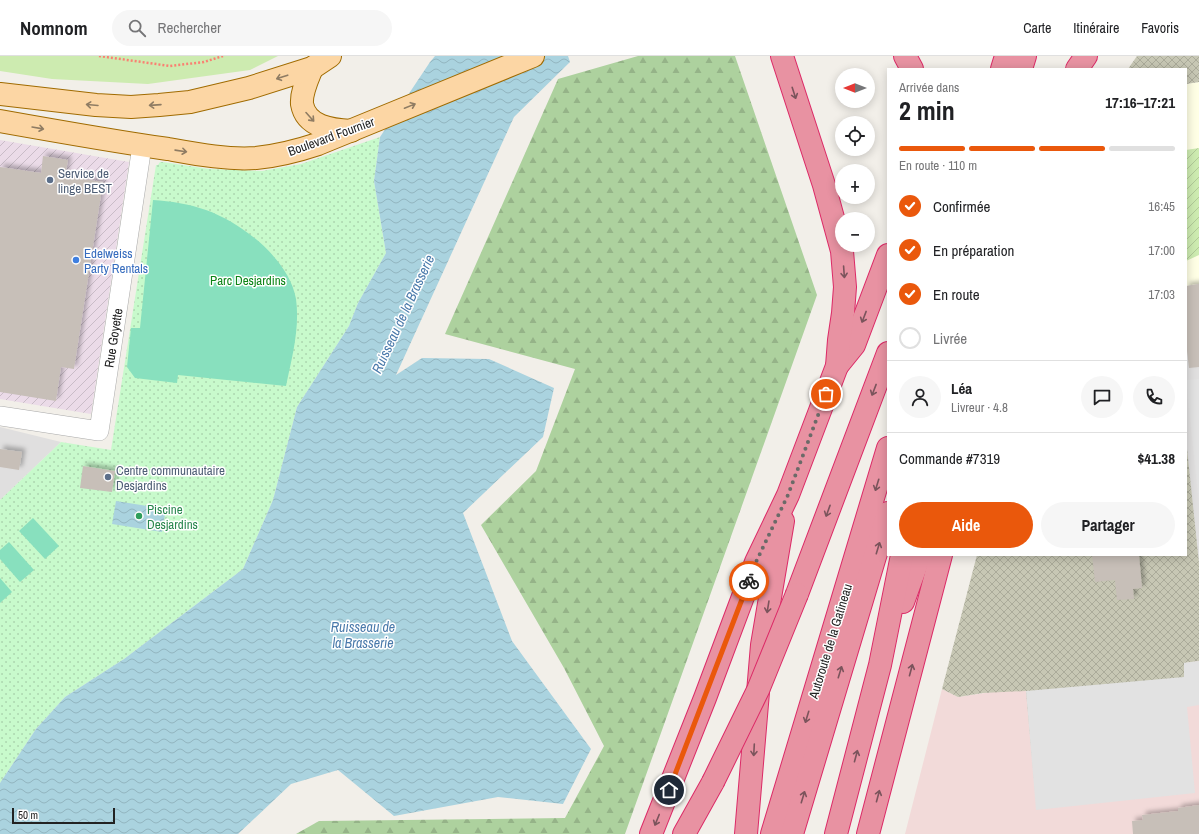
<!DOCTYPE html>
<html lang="fr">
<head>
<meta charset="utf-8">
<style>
  :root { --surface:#fff; --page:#f6f6f6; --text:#202124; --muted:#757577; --line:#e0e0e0; --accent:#ea580c }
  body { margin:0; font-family:"Archivo Narrow",sans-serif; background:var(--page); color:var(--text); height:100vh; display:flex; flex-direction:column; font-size:15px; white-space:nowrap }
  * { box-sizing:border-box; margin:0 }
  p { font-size:13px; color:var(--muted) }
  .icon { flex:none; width:22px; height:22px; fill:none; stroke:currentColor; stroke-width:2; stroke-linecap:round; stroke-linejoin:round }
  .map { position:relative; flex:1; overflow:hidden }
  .side { position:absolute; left:887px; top:12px; width:300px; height:488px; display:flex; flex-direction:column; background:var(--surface); border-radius:0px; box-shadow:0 2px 10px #0003 }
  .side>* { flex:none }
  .needle { width:26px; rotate:270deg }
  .fabs { position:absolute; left:835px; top:12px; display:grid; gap:8px }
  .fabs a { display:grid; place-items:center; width:40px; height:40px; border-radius:50%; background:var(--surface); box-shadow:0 2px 10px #0003; font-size:20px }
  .scale { position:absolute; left:12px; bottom:10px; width:103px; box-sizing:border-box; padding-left:4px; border:2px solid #222; border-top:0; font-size:11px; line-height:14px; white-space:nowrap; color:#222; -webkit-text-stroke:3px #fff; paint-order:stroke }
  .pin { position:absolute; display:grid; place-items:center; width:34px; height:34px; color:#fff; margin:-17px; border:2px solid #fff; border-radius:50%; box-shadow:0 1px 4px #0007 }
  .courier { position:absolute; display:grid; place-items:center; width:40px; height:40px; margin:-20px; border:3px solid #ea580c; border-radius:50%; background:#fff; color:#222; box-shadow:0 1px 5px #0007 }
  .head em { font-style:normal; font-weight:700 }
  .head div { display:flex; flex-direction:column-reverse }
  .head { display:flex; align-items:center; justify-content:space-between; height:68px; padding:0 12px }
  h1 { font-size:26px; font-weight:700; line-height:30px }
  .bar { display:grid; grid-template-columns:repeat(4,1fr); gap:6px 4px; align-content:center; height:48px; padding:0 12px }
  .bar i { height:5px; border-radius:3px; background:var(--line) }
  .bar .active { background:var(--accent) }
  .bar p { grid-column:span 4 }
  .line { display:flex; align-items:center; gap:10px; padding:0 12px; border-top:1px solid var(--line) }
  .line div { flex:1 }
  .round { display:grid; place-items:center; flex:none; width:42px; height:42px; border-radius:21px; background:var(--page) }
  ol { padding:0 12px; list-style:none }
  li { display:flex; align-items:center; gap:12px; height:44px }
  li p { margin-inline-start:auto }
  li .icon { padding:4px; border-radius:50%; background:var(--accent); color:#fff; stroke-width:4 }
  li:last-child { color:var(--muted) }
  li i { width:22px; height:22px; border:2px solid var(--line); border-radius:50% }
  .cta { display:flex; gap:8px; margin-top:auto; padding:8px 12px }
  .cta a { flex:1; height:46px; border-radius:24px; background:var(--accent); color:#fff; font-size:16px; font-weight:700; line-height:46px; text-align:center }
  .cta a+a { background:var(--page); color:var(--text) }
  header { display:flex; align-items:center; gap:24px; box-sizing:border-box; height:56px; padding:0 20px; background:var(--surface); border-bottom:1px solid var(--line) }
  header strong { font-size:19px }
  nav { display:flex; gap:22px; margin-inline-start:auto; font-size:14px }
  .search { width:280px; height:36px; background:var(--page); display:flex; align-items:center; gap:10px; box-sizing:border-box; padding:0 14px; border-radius:22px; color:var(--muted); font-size:15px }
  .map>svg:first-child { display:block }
</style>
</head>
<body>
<header>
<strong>Nomnom</strong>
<div class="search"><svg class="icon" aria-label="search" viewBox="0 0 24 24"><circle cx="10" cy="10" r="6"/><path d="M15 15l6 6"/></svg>Rechercher</div>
<nav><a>Carte</a><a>Itinéraire</a><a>Favoris</a></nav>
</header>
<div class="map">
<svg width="1199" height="778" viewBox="0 0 1199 778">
  <defs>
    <pattern id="industrial-furrows" width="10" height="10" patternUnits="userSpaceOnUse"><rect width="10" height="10" fill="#ebdbe8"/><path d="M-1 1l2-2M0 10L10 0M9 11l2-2" fill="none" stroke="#c9bcc7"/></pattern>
    <pattern id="construction-cross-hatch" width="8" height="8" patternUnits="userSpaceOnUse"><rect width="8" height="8" fill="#c7c7b4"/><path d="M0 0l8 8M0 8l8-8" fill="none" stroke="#abab9a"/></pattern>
    <pattern id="forest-firs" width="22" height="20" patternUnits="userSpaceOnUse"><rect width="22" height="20" fill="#add19e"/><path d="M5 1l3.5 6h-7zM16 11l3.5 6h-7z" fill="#95b388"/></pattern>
    <pattern id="park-dots" width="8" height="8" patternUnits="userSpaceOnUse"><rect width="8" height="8" fill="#c8facc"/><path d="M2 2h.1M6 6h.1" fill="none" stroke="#acd6af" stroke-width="1.8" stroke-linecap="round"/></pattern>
    <pattern id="garden-furrows" width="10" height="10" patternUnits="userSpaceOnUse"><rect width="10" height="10" fill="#cdebb0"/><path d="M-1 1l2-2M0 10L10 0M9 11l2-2" fill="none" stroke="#b0c997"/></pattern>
    <pattern id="water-waves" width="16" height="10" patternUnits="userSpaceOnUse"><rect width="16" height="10" fill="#aad3df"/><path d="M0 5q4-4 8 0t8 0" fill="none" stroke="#92b5bf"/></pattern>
    <filter id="shadow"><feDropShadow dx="3.5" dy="-3.5" stdDeviation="2" flood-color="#0004"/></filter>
  </defs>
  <rect width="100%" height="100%" fill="#f2efe9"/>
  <g fill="#e0dfdf">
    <path d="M1199,228V511L1186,386V230Z"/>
    <path d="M0,371L61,386L0,444Z"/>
  </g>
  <path fill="#f2dad9" d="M1199,605V778H905L942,633L958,641Z"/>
  <path fill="url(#industrial-furrows)" d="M0,84L129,106L91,358L0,343Z"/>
  <path fill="#ffffe5" d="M1199,26V228L1186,230V28Z"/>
  <g fill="url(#construction-cross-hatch)">
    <path d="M1137,0H1199V26L1186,28V13H1128Z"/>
    <path d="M1186,383L1199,507V605L1184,607L1186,637L1035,734L1026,635L983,637L958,641L942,633L977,499H1186Z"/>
  </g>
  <path fill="#cdebb0" d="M0,0H278L250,14L148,28L52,23L0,15Z"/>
  <path fill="url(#forest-firs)" d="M638,0H735L817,239L625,778H296L319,765L565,762L604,690L564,612L481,469L536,415L575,313L445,278L558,23Z"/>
  <path fill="url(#park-dots)" d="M380,81L374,125L386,197L358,247L349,270L297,351L273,444L243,513L124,603L65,641L36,673L0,727V444L61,386L111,394L156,109H158L160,106H163L209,113L262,115L301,108Z"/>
  <path fill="url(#garden-furrows)" d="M1199,92V199L1186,205V94Z"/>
  <g fill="#88e0be">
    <path d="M153,144C171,145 189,148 206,154C242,167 289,203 296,243C300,272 292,302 286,330L178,319L177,327L135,322L127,311L131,272H140Z"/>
    <path d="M33,462L59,490L45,503L19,475Z"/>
    <path d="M9,486L34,514L20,526L0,503V494Z"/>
    <path d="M0,522L12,536L0,547Z"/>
  </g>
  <g fill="#e2e2e2">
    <path d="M1199,323V447L1186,324Z"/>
    <path d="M1199,605V649L1187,651L1195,737L1036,754L1026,635L1184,621V607Z"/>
  </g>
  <g fill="url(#water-waves)">
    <path d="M435,0H568L570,6L514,61L396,319L422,302L489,303L554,332L543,381L463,457L512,585L591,693L563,748L498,741L394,760L338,714L291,728L238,778H0V727L36,673L65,641L124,603L243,513L273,444L297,351L349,270L358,247L386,197L374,125L380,81L430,6Z"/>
    <path d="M116,445L166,453L162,476L112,468Z"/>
  </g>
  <g fill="#c7bfb8" filter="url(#shadow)">
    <path d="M43,100L68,104L65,120L103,126L74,313L61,311L56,345L0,336V111L41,117Z"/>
    <path d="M1199,228V311L1189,312L1186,286V230Z"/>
    <path d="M0,393L22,396L19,414L0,411Z"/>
    <path d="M83,410L115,415L112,436L80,432Z"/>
    <path d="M1092,499H1139L1142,532L1133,533L1134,543L1117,544L1115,524L1095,526Z"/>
    <path d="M1199,749V778H1133L1132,765L1143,764L1142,759L1178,755V752Z"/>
  </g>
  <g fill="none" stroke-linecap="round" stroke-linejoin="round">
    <defs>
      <path id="minor" d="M0,360L99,375L142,90"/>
      <g id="major">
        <path d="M312,12C308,22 301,36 302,48C306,71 332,74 351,75"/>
        <path d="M0,38L96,49L131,51L159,49L190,46L249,32L312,12L330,0"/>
        <path d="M0,65C56,75 112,85 168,93C196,98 227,104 256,102C277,100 297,95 318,88L533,0"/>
      </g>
      <g id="highway">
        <path d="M905,0L912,13"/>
        <path d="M1002,13L1006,0"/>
        <path d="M1021,13L1025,0"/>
        <path d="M1077,13L1086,0"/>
        <path d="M837,310L854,289L888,199"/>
        <path d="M797,538L888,297"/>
        <path d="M903,546L920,499"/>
        <path d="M651,778L705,642L756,506L788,439L837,310L839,284L843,257L845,231L842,195L824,129L782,0"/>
        <path d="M684,778L713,726"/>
        <path d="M746,778L762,589L783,465"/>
        <path d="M772,778L888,392"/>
        <path d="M792,778L888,457"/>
        <path d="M836,778L880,609L902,499"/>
        <path d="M868,778L941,499"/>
      </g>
    </defs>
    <use href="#minor" stroke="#a9a9a9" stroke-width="20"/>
    <use href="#major" stroke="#a06b00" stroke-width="24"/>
    <use href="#highway" stroke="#dc2a67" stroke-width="24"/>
    <path stroke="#fa8072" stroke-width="2.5" stroke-dasharray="2 2" stroke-linecap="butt" d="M99,0L170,10L204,6L223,0"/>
    <use href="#minor" stroke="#fff" stroke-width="19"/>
    <use href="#major" stroke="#fcd6a4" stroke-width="22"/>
    <use href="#highway" stroke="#e892a2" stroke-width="22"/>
    <defs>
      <path id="highway-bridge" d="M713,726L758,634L797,538"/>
    </defs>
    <use href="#highway-bridge" stroke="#dc2a67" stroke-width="24" stroke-linecap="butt"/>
    <use href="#highway-bridge" stroke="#e892a2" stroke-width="22"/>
  </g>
  <defs><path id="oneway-shaft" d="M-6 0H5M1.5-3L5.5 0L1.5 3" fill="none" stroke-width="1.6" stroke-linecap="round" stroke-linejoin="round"/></defs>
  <g stroke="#8f7c63">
    <use href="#oneway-shaft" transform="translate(282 21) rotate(162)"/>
    <use href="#oneway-shaft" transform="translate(92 49) rotate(-175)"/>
    <use href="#oneway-shaft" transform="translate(155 49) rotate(176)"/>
    <use href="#oneway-shaft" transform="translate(410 50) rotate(-22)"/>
    <use href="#oneway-shaft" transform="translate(310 61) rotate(48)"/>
    <use href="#oneway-shaft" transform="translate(38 72) rotate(10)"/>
    <use href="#oneway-shaft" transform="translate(181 95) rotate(8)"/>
  </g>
  <g stroke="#7b545c">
    <use href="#oneway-shaft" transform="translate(794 37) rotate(72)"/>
    <use href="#oneway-shaft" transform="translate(844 216) rotate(86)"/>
    <use href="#oneway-shaft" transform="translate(864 261) rotate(111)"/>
    <use href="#oneway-shaft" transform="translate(874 334) rotate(111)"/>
    <use href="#oneway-shaft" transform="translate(877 429) rotate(107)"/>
    <use href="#oneway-shaft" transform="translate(828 455) rotate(110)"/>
    <use href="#oneway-shaft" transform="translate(878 492) rotate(-73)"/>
    <use href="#oneway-shaft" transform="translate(768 551) rotate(99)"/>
    <use href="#oneway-shaft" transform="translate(911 614) rotate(-75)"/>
    <use href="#oneway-shaft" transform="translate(840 616) rotate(-73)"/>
    <use href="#oneway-shaft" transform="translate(807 661) rotate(107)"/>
    <use href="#oneway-shaft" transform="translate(754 694) rotate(93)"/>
    <use href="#oneway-shaft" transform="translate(856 700) rotate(-75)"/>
    <use href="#oneway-shaft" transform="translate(878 740) rotate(-75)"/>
    <use href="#oneway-shaft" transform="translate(803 741) rotate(-73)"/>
    <use href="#oneway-shaft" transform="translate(657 764) rotate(112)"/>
  </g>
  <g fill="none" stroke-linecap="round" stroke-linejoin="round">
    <path stroke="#6b6a68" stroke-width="4" stroke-dasharray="0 7.2" d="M749,525L756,506L788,439L826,338"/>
    <path stroke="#ea580c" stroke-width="5" d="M669,734L749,525"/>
  </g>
  <g fill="#5c6f8a" stroke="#fff" stroke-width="1.5">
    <circle cx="50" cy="124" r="4"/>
    <circle cx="108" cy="421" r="4"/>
  </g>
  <circle fill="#3f7fe0" stroke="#fff" stroke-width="1.5" cx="76" cy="204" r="4"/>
  <circle fill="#2e9e5b" stroke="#fff" stroke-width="1.5" cx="139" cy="460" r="4"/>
  <g text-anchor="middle" stroke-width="3" stroke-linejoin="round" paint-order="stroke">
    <g font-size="13" fill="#222" stroke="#fff">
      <text transform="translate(331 80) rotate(-20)" y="5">Boulevard Fournier</text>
      <text transform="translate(113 282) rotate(-81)" y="5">Rue Goyette</text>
      <text transform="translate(830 585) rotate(-73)" y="5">Autoroute de la Gatineau</text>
    </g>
    <g font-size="13" fill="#4e5e75" stroke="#fff" text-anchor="start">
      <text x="58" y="122">Service de<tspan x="58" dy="15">linge BEST</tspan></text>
      <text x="116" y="419">Centre communautaire<tspan x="116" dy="15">Desjardins</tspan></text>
    </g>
    <g font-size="13" fill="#366cbe" stroke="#fff" text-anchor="start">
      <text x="84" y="202">Edelweiss<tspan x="84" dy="15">Party Rentals</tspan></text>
    </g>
    <g font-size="13" fill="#0c8416" stroke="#fff">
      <text x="248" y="229">Parc Desjardins</text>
    </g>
    <g font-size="13" fill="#27864d" stroke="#fff" text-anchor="start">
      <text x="147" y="458">Piscine<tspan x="147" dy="15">Desjardins</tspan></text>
    </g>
    <g font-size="14" font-style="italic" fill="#4a7aab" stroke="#fff">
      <text transform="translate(403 258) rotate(-65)" y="5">Ruisseau de la Brasserie</text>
      <text x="363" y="576">Ruisseau de<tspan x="363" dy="16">la Brasserie</tspan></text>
    </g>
  </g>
</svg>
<div class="fabs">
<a><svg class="needle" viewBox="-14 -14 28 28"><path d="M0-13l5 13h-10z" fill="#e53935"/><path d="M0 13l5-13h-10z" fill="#757577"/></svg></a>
<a><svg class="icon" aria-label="locate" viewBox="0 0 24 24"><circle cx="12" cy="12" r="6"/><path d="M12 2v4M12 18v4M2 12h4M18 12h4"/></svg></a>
<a>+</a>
<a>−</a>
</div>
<div class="scale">50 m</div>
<div class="pin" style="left:826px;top:338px;background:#ea580c"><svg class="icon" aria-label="bag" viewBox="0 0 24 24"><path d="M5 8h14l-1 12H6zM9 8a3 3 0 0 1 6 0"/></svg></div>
<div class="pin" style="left:669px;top:734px;background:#1f2937"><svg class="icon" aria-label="home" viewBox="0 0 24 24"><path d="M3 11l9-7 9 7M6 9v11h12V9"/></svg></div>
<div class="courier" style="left:749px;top:525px"><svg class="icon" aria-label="bike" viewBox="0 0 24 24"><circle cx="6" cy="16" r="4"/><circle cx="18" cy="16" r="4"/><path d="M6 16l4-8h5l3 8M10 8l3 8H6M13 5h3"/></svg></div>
<section class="side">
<div class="head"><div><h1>2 min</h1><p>Arrivée dans</p></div><em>17:16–17:21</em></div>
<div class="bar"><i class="active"></i><i class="active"></i><i class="active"></i><i></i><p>En route · 110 m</p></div>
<ol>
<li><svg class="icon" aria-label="check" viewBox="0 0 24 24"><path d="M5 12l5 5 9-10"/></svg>Confirmée<p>16:45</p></li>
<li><svg class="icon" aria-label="check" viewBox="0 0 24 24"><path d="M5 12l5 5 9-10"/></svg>En préparation<p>17:00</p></li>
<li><svg class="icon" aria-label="check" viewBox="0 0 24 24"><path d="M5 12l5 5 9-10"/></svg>En route<p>17:03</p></li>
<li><i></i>Livrée</li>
</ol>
<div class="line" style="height:72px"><a class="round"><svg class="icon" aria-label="person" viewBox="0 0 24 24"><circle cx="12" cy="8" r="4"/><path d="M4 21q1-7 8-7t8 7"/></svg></a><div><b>Léa</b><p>Livreur · 4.8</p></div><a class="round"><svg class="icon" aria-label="chat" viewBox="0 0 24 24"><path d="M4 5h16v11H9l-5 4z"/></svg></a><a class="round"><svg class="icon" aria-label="phone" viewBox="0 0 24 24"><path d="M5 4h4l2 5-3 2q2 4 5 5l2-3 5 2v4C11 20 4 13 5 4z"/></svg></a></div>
<div class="line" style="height:52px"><div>Commande #7319</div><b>$41.38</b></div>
<div class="cta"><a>Aide</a><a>Partager</a></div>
</section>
</div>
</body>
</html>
